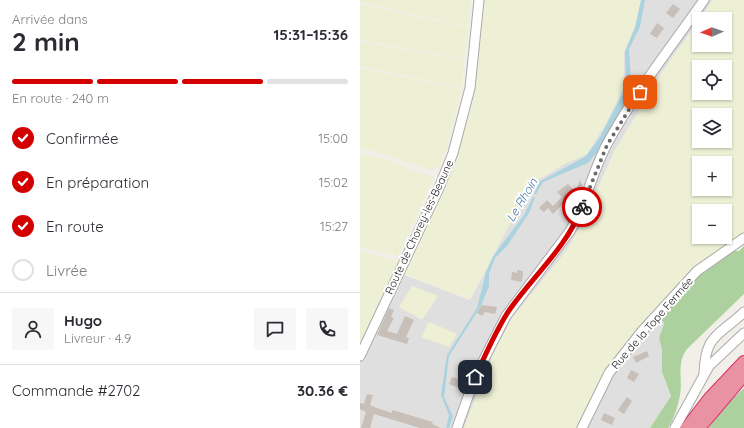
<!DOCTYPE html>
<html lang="fr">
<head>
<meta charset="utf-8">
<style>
  :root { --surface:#fff; --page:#f7f7f7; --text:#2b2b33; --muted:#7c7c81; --line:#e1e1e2; --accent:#d40000 }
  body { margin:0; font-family:Quicksand,sans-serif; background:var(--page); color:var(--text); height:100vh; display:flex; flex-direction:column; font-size:15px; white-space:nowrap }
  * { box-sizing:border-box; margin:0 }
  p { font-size:13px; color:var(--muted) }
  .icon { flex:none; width:22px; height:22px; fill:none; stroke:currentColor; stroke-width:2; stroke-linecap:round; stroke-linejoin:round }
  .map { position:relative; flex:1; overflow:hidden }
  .details { display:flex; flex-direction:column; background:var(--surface); width:360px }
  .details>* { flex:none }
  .needle { width:26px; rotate:268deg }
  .tools { position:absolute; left:332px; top:12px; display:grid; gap:8px }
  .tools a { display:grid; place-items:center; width:40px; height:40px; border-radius:0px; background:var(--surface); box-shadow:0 1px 3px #0004; font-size:20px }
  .pin { position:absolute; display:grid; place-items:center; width:34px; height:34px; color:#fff; margin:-17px; border-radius:8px; box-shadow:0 2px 6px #0006 }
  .courier { position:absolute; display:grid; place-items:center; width:40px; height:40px; margin:-20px; border:3px solid #d40000; border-radius:50%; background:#fff; color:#222; box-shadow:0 1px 5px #0007 }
  .head em { font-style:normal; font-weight:800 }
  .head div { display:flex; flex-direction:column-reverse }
  .head { display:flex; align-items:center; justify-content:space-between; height:68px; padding:0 12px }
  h1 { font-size:26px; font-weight:800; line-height:30px }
  .bar { display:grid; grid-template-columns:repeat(4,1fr); gap:6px 4px; align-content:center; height:48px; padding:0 12px }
  .bar i { height:5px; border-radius:3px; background:var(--line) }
  .bar .selected { background:var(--accent) }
  .bar p { grid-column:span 4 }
  .line { display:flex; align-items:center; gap:10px; padding:0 12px; border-top:1px solid var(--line) }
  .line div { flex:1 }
  .round { display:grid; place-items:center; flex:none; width:42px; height:42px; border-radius:0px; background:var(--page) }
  ol { padding:0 12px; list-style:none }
  li { display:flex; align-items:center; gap:12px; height:44px }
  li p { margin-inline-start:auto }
  li .icon { padding:4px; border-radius:50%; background:var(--accent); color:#fff; stroke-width:4 }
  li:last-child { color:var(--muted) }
  li i { width:22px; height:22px; border:2px solid var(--line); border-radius:50% }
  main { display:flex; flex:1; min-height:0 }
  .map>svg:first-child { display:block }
</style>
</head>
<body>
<main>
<section class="details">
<div class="head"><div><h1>2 min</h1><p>Arrivée dans</p></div><em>15:31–15:36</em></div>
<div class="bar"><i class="selected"></i><i class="selected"></i><i class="selected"></i><i></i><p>En route · 240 m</p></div>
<ol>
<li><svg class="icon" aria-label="check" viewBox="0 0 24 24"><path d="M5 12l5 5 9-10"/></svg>Confirmée<p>15:00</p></li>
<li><svg class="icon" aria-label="check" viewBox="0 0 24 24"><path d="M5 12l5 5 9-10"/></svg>En préparation<p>15:02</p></li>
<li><svg class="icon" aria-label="check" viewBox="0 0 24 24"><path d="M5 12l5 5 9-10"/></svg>En route<p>15:27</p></li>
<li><i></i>Livrée</li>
</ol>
<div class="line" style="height:72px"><a class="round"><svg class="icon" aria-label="person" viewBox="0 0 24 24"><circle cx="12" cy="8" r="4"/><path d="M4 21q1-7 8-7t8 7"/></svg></a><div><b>Hugo</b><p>Livreur · 4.9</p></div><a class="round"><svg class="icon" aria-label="chat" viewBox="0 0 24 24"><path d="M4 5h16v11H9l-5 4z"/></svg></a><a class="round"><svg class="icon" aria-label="phone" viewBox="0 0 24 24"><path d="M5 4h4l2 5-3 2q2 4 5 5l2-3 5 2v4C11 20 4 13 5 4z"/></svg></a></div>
<div class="line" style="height:52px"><div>Commande #2702</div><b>30.36 €</b></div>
</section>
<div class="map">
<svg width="384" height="428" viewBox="0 0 384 428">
  <rect width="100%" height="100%" fill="#f2efe9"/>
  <g fill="#e0dfdf">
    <path d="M281,0H353L301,74L254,152L220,228L207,250L153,317L133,354L104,428H0V348L42,274L110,300L170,185L204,164L227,154L246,123L264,86L263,52L276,25Z"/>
    <path d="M288,316L287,326L303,320L304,324L299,338L302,350V372L311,397L290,428H219L237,385L253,359Z"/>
  </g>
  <g fill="#eef0d5" fill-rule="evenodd">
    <path d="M0,0H111L109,27L0,2Z"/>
    <path d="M124,0H281L276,25L264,52V86L246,123L227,154L204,164L170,185L110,300L42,274L101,140L113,104Z"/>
    <path d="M353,0H384V235L359,249L312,291L288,316L253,359L237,385L219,428H104L133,354L153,317L207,250L220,228L254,152L301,74L339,20V45H365V19H340ZM339,67H365V93H339ZM339,115H365V141H339ZM339,163H365V189H339ZM339,211H365V237H339Z"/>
    <path d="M0,4L109,28L104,59L0,40Z"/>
    <path d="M0,42L104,60L102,88L0,66Z"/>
    <path d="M0,68L102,89L86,150L79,167H74V170L72,171L21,153L0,148Z"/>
    <path d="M0,153L24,159L74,178L38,256L0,247Z"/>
    <path d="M0,251L39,261L0,344Z"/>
    <path d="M52,286L78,296L62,320L39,307Z"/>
    <path d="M69,322L97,334L89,347L61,337Z"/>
  </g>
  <g fill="#add19e">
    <path d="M384,246V294L327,349C316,363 323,379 320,395C318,406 314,419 308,428H290L311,396L302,372V350L299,338L304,324L303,321L291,330L287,326L335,274L371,251H379Z"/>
    <path d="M384,388V428H349L363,408Z"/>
  </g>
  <g fill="#aad3df">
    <path d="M281,0H285L280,27L269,49L271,84L263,107L238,151L228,163L183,182L176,194H174L179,182L226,156L240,137L266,87L265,52L275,27Z"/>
    <path d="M173,197L175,198L169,213L147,246L135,258L129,274V286L121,306L89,356L84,397L93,416L89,428H86L89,415L81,395L87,355L117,308L126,272L134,255L164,215Z"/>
  </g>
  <g fill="#c7bfb8">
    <path d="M313,4L320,9L313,18L306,13Z"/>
    <path d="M297,23L304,28L297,38L290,34Z"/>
    <path d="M220,180L223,187L216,206L207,200L193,214L188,208L184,212L179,208L187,200L193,206L202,197L197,192L208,184L216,192Z"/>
    <path d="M157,270L163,271L162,282L151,280L152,272L157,273Z"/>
    <path d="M122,305L137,307L135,314L125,312L122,316L117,313Z"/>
    <path d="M29,308L34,310L31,317L34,318L27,331L37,334L45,316L54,320L46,337L49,338L47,344L17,335Z"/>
    <path d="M287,351L289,356L276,363L273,357Z"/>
    <path d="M271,370L279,374L274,382L267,378Z"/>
    <path d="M92,377L102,380L99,388L89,384Z"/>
    <path d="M7,394L13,395L10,405L14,407L32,413V410L73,422L72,424L81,428H60L14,414L10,428H1L6,412L0,409V403L4,404Z"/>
    <path d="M267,397L272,401L264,414L258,410Z"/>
    <path d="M244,413L255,418L252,425L241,420Z"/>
  </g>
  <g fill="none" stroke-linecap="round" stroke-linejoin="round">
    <defs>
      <g id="minor">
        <path d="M0,356L79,188L93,153L110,88L119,0"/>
        <path d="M344,374C345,334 359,336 384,312"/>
        <path d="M97,428L115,377L146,316L210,231C226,204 232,172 247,144C274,94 311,47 344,0"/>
        <path d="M222,428L249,373L282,331L337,271L384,238"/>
        <path d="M315,428L349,366L384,333"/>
      </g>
      <g id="highway">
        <path d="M327,428L350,398L384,362"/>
        <path d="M339,428L384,375"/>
      </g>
    </defs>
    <use href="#minor" stroke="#a9a9a9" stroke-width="11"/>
    <use href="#highway" stroke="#dc2a67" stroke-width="14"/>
    <use href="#minor" stroke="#fff" stroke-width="9"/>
    <use href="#highway" stroke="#e892a2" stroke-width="12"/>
  </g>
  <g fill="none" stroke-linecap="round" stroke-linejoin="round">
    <path stroke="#6b6a68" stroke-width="4" stroke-dasharray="0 7.2" d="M222,207L247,145L280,92"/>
    <path stroke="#d40000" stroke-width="5" d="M115,377C125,356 137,328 150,309C174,275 207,247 222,207"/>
  </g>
  <g text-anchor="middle" stroke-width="4" stroke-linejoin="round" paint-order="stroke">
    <g font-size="11" fill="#222" stroke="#fff">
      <text transform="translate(59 227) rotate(-65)" y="4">Route de Chorey-les-Beaune</text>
      <text transform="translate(292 323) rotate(-49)" y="4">Rue de la Tope Fermée</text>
    </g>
    <g font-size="12" font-style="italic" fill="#4a7aab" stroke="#fff">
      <text transform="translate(162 200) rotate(-59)" y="4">Le Rhoin</text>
    </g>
  </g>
</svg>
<div class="tools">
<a><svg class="needle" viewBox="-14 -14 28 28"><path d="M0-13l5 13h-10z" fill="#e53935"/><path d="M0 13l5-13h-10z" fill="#7c7c81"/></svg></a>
<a><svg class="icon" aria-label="locate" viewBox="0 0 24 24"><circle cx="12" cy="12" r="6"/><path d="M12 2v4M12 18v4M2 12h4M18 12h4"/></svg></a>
<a><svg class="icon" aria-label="layers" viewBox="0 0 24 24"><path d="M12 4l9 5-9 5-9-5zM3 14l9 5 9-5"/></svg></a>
<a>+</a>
<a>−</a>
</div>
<div class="pin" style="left:280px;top:92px;background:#ea580c"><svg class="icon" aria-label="bag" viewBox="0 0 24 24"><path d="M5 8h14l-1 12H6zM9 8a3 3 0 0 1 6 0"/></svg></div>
<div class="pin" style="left:115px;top:377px;background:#1f2937"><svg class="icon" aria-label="home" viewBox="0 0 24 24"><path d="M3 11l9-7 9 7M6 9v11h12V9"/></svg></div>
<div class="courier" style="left:222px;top:207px"><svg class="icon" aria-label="bike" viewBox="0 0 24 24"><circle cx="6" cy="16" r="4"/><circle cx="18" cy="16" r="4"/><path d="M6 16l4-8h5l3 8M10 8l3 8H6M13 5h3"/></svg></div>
</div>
</main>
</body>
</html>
